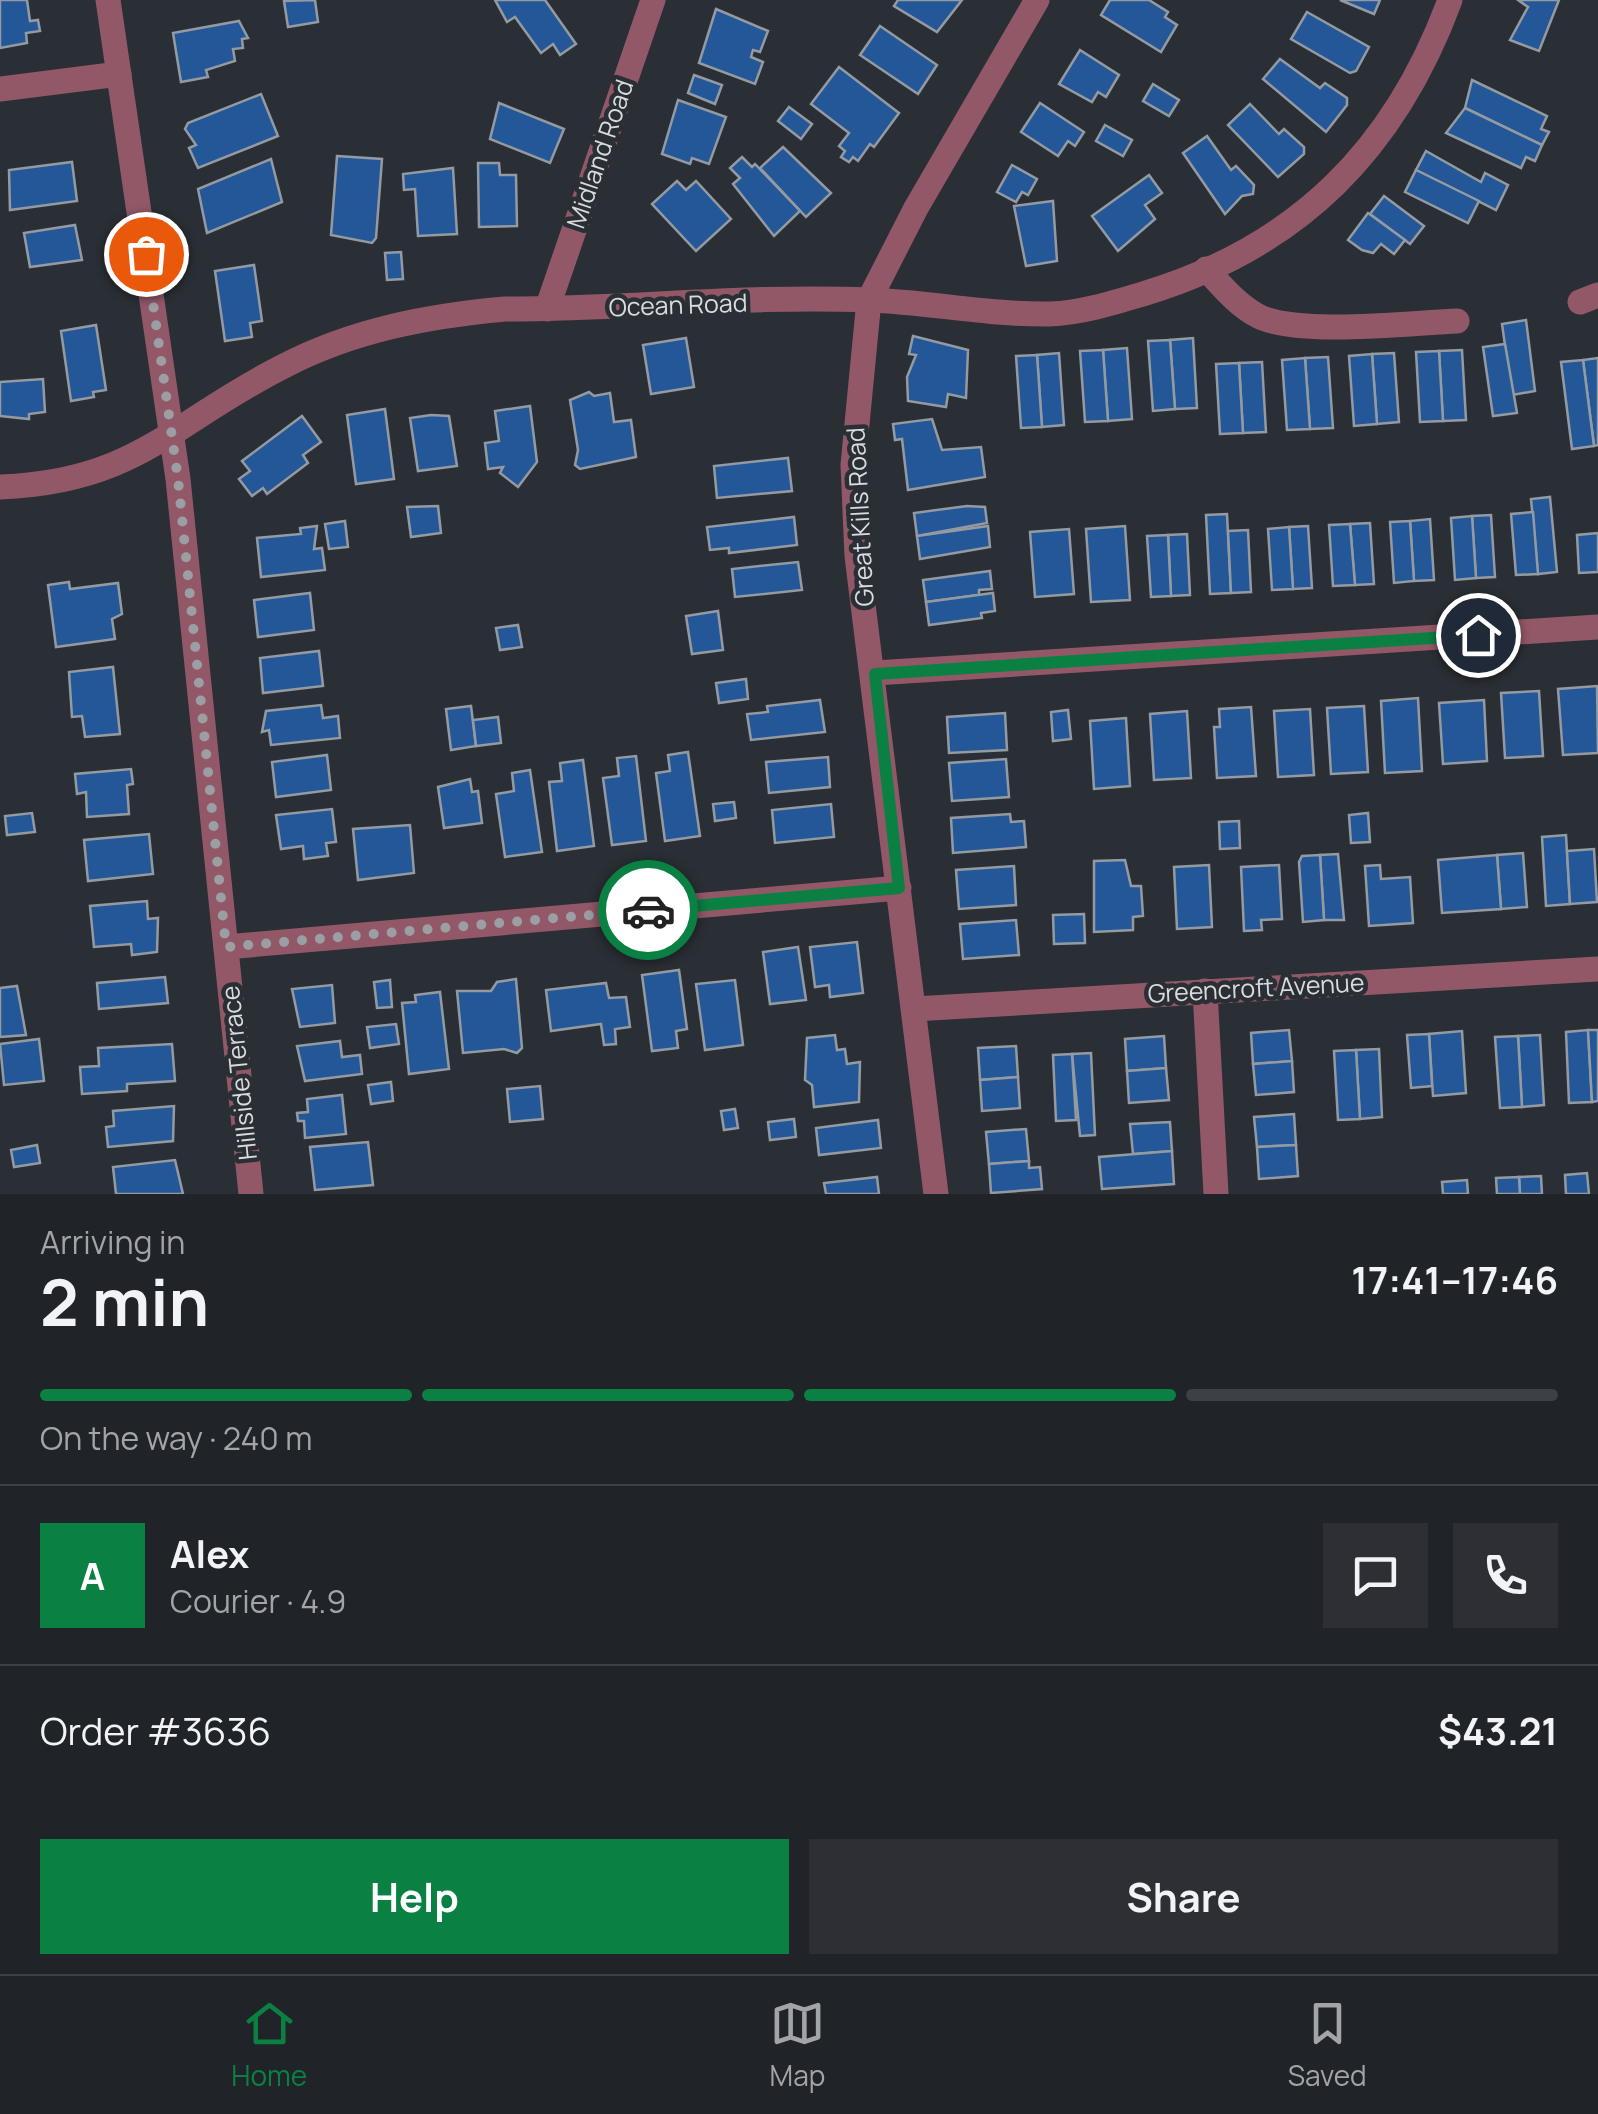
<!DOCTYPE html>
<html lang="en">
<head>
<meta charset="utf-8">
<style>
  :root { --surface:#202328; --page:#2d2f34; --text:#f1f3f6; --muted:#a2a4a8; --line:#3d4045; --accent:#0b8043 }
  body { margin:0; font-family:Manrope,sans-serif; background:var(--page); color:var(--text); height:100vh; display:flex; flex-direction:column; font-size:38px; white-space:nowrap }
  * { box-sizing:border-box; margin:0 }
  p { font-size:32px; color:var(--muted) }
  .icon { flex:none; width:55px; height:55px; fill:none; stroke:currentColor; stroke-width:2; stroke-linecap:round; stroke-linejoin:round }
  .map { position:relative; height:1194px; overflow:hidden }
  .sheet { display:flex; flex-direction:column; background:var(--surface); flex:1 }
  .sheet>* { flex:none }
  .pin { position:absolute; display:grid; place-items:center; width:85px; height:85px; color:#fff; margin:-42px; border:5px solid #fff; border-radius:50%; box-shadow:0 2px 10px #0007 }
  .courier { position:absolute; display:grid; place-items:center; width:100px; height:100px; margin:-50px; border:8px solid #0b8043; border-radius:50%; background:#fff; color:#222; box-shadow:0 2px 12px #0007 }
  .head em { font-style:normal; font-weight:700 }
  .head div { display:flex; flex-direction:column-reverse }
  .head { display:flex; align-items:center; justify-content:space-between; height:170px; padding:0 40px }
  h1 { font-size:65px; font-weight:700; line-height:75px }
  .bar { display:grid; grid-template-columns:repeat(4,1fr); gap:15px 10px; align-content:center; height:120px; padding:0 40px }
  .bar i { height:12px; border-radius:8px; background:var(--line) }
  .bar .on { background:var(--accent) }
  .bar p { grid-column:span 4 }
  .line { display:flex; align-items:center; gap:25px; padding:0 40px; border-top:2px solid var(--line) }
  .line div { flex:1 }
  .round { display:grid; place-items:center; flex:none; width:105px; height:105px; border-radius:0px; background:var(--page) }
  .cta { display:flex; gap:20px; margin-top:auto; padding:20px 40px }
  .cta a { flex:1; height:115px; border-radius:0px; background:var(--accent); color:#fff; font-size:40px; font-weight:700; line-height:115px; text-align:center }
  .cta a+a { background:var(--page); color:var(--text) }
  .tabs { display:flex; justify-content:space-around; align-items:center; height:140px; border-top:2px solid var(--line); background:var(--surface); font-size:28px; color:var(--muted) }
  .tabs a { display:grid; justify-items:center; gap:5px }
  .tabs .on { color:var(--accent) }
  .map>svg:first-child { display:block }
</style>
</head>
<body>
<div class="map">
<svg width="1598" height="1194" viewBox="0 0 1598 1194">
  <rect width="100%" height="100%" fill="#2a2f35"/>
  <g fill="#235797" stroke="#949aa1" stroke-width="2.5">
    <path d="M0,0H27L30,21L38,20L40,31L26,33L27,43L0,48Z"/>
    <path d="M315,0L318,22L288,27L284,1Z"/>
    <path d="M495,0H545L576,44L560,55L553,44L541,53L515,17L507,22Z"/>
    <path d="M898,0H962L937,32L894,6Z"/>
    <path d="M1110,0H1149L1168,12L1165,17L1177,25L1161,52L1101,15Z"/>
    <path d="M1340,0H1380L1374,14Z"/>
    <path d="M1518,0H1559L1539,51L1510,40L1528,7Z"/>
    <path d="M716,9L768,31L760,52L753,50L751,57L763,62L755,84L699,63Z"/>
    <path d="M1307,12L1369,47L1356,71L1350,73L1291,39Z"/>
    <path d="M239,21L248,38L242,39L243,48L233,49L235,61L206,70L208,77L181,82L173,33Z"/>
    <path d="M880,26L937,65L918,94L860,55Z"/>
    <path d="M1080,50L1119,75L1106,97L1098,92L1092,102L1059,84Z"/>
    <path d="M1280,59L1320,88L1325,83L1347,98V105L1326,132L1263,79Z"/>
    <path d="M839,67L899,113L874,147L870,144L858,161L853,157L849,162L841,157L845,151L839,146L849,133L811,104Z"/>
    <path d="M694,75L722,85L715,104L688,93Z"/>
    <path d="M1472,80L1547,116L1541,129L1549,132L1542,145L1465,108Z"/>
    <path d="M1153,84L1179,100L1169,116L1143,101Z"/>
    <path d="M261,94L278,136L198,168L189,148L196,145L185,129L188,123Z"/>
    <path d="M678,100L726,117L709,164L692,158L690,164L662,154Z"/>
    <path d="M499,103L564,129L550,163L490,139Z"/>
    <path d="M1040,103L1084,132L1075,146L1068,141L1058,156L1021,132Z"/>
    <path d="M1250,104L1279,134L1284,129L1304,147V154L1278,177L1228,125Z"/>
    <path d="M789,107L812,124L801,139L778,121Z"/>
    <path d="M1465,108L1542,145L1535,161L1526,157L1521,168L1446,133Z"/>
    <path d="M1105,125L1132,140L1123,156L1096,141Z"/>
    <path d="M1207,136L1231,170L1236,166L1254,185L1253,194L1242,196L1225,214L1183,153Z"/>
    <path d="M783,147L831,193L806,217L760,168Z"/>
    <path d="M1426,151L1481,182L1485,173L1508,185L1496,210L1416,170Z"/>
    <path d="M337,156L382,159L376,238L372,243L331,235Z"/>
    <path d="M742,157L752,167L755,164L800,211L774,236L733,184L740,178L730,168Z"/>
    <path d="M271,159L282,202L207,233L198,189Z"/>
    <path d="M72,162L77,201L10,210L9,170Z"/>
    <path d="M478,163H499L500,175H516L517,226L479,227Z"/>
    <path d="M1012,165L1037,179L1028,195L1022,192L1016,202L997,192Z"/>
    <path d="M453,168L457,234L418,236L415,189L404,190L403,174Z"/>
    <path d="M1416,170L1479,201L1468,223L1405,192Z"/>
    <path d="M1149,175L1162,193L1145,205L1155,219L1118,251L1092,216Z"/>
    <path d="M677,181L686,190L696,181L731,219L696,251L652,204Z"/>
    <path d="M1384,196L1424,226L1410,244L1370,214Z"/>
    <path d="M1053,201L1057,261L1026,266L1014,206Z"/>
    <path d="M1368,213L1405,240L1394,254L1381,244L1373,253L1362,250L1348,240Z"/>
    <path d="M75,225L82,260L30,267L24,233Z"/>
    <path d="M401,252L403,279L387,280L385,253Z"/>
    <path d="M254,265L262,321L250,323L252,337L225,341L215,271Z"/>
    <path d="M1526,320L1535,391L1512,395L1502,324Z"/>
    <path d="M96,325L106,390L93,392L94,397L71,401L61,331Z"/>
    <path d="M913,336L968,350L966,398L948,394L946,407L908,401L907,377L916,355L909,354Z"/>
    <path d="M686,338L694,387L651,394L643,345Z"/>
    <path d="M1193,338L1197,408L1175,409L1170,340Z"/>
    <path d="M1170,340L1175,409L1153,411L1148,341Z"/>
    <path d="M1505,344L1517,413L1493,416L1483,347Z"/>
    <path d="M1127,348L1132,419L1108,421L1103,350Z"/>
    <path d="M1103,350L1108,421L1085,422L1080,351Z"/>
    <path d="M1462,350L1466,420L1443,421L1439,351Z"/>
    <path d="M1439,351L1443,421L1420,422L1416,352Z"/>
    <path d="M1059,353L1064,425L1042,427L1037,355Z"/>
    <path d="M1394,353L1399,422L1377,424L1372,354Z"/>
    <path d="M1372,354L1377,424L1354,426L1349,356Z"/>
    <path d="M1037,355L1042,427L1021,428L1016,356Z"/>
    <path d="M1328,357L1333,428L1310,429L1305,358Z"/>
    <path d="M1305,358L1310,429L1287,430L1282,360Z"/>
    <path d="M1598,358V445L1594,446L1583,360Z"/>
    <path d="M1583,360L1594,446L1572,449L1561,362Z"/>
    <path d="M1262,362L1266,432L1243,433L1239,363Z"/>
    <path d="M1239,363L1243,433L1220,434L1216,364Z"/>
    <path d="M43,379L45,412L29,414V419L0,416V382Z"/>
    <path d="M589,392L594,396L610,393L614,422L631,420L636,457L580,469L575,465L578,450L570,400Z"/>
    <path d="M530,406L537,462L518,487L500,473L503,467L488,469L485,443L499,441L495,411Z"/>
    <path d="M385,409L394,479L356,484L347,415Z"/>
    <path d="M431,415L449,416L457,466L418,471L410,418Z"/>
    <path d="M302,416L321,442L303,455L308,463L267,494L263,488L252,496L239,479L250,471L242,461Z"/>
    <path d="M932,419L942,450L981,447L985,477L908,490L902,439L895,440L893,424Z"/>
    <path d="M788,458L792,491L717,498L714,466Z"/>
    <path d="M1550,497L1557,572L1538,574L1531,499Z"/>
    <path d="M438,506L441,533L411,537L407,507Z"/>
    <path d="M967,506L985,507L987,523L917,536L914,513Z"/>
    <path d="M1533,512L1538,574L1516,575L1511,514Z"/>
    <path d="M1227,514L1231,593L1210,594L1206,515Z"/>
    <path d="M1491,515L1495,577L1476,578L1472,516Z"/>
    <path d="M1472,516L1476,578L1455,580L1451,518Z"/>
    <path d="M794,517L797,545L729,553V548L710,550L707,527Z"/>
    <path d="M1430,519L1434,580L1414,581L1410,521Z"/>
    <path d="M345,521L348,547L329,549L325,524Z"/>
    <path d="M1410,521L1414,581L1394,583L1390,522Z"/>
    <path d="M1370,523L1374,584L1355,585L1350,524Z"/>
    <path d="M1350,524L1355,585L1333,586L1329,525Z"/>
    <path d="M317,526L314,549L322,548L325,570L261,577L257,538L301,534L300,528Z"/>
    <path d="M988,526L990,547L920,559L917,536Z"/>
    <path d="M1125,526L1130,600L1091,602L1086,529Z"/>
    <path d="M1308,526L1312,588L1293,589L1289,527Z"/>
    <path d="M1289,527L1293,589L1272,590L1268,529Z"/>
    <path d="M1069,529L1074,594L1035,597L1030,532Z"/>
    <path d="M1248,530L1251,592L1231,593L1228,531Z"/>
    <path d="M1598,533V572L1579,573L1577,535Z"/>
    <path d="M1187,534L1190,595L1171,596L1168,535Z"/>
    <path d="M1168,535L1171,596L1151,597L1147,536Z"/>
    <path d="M798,562L802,590L735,597L732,569Z"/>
    <path d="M990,571L992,589L979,590V595L926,602L923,580Z"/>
    <path d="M69,582L70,589L118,583L122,614L112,619L115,639L56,647L48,585Z"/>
    <path d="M310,593L314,630L258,637L254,600Z"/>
    <path d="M993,593L995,611L981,613L982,618L929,625L926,602Z"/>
    <path d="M718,611L723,650L692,654L686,616Z"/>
    <path d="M518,625L522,647L500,650L496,628Z"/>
    <path d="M319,651L323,686L263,693L260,658Z"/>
    <path d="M113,667L120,734L85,737L82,716L72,717L69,672Z"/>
    <path d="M746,679L748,699L719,703L716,683Z"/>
    <path d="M1597,686L1598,753L1563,755L1558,689Z"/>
    <path d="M1539,691L1543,756L1505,758L1501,693Z"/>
    <path d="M1418,698L1422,771L1385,773L1381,701Z"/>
    <path d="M820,700L825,732L751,740L747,714L768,712L767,706Z"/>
    <path d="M1484,700L1487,761L1443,764L1439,703Z"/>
    <path d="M321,705L323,718L338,716L340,738L271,745L269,730L262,732L266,711Z"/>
    <path d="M471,706L476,746L451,750L446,709Z"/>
    <path d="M1364,706L1368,772L1331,774L1327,708Z"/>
    <path d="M1251,707L1256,776L1217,778L1214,727H1220L1219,709Z"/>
    <path d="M1310,709L1314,775L1278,777L1274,711Z"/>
    <path d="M1068,710L1071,739L1053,741L1051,712Z"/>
    <path d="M1187,711L1191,778L1154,780L1150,714Z"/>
    <path d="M1005,713L1007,750L949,753L947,717Z"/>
    <path d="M498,717L501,743L476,746L473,720Z"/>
    <path d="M1126,718L1130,786L1094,789L1090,721Z"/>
    <path d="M688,752L700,836L665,841L656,773L670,771L668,755Z"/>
    <path d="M327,755L331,790L276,797L272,762Z"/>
    <path d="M636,756L646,841L612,845L603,778L619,776L617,758Z"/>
    <path d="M828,757L830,787L769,793L766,762Z"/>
    <path d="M1006,759L1009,797L952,801L949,763Z"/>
    <path d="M583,760L594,846L557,851L549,782L562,781L560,763Z"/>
    <path d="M131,769L133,784L127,785L129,814L87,817L86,792L77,794L75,774Z"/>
    <path d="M530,770L542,852L505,857L496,794L514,791L512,773Z"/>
    <path d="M470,779L472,792L478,791L482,823L444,828L438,787Z"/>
    <path d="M734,802L736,818L715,821L713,804Z"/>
    <path d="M831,804L834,837L775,843L772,810Z"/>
    <path d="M332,809L336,842L326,843L328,856L304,859L303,846L281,849L276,815Z"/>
    <path d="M32,813L35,832L7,835L5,816Z"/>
    <path d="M1368,813L1370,842L1351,843L1349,815Z"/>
    <path d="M1010,814L1011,822L1024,821L1026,847L953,853L951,818Z"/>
    <path d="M1239,821L1240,848L1220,849L1219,822Z"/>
    <path d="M410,825L414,873L358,880L353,829Z"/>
    <path d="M149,834L153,874L88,881L84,840Z"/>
    <path d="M1566,835L1570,904L1546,906L1542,837Z"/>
    <path d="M1594,849L1597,902L1570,904L1567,851Z"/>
    <path d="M1523,853L1527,907L1501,909L1497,855Z"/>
    <path d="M1338,854L1344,920H1324L1320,855Z"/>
    <path d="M1320,855L1324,920L1303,922L1299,862L1302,856Z"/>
    <path d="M1497,855L1501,909L1442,913L1438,860Z"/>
    <path d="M1125,860L1131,886H1141L1143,916L1133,917V930L1094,932V861Z"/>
    <path d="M1209,865L1212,927L1177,929L1174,867Z"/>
    <path d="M1279,865L1282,919L1261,920L1262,930L1244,931L1241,867Z"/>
    <path d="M1380,865L1381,879L1410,877L1413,923L1369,926L1365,866Z"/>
    <path d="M1014,866L1016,905L959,909L956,870Z"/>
    <path d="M147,901L148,919L158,918L157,952L132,955L131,944L94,947L90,906Z"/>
    <path d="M1084,914L1085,943L1054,944L1053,915Z"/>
    <path d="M1016,920L1019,955L963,959L960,924Z"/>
    <path d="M857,942L863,993L830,997L829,985L815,987L810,947Z"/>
    <path d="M798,947L806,1000L770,1004L763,952Z"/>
    <path d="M679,970L687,1029L676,1031L678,1048L652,1051L642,975Z"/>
    <path d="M165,977L168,1003L99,1009L97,983Z"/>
    <path d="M516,979L522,1048L517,1053L504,1049L463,1053L457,991H491L497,982Z"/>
    <path d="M390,980L392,1007L377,1008L374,982Z"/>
    <path d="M735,980L743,1045L705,1050L696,984Z"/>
    <path d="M606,983L609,998L626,997L630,1027L615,1029L616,1044L604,1045L601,1024L551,1031L546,990Z"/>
    <path d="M332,985L335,1023L300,1027L292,989Z"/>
    <path d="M17,986L26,1035L0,1037V988Z"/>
    <path d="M440,992L449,1069L409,1074L402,1003L416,1002L415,995Z"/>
    <path d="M396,1024L399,1044L370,1048L367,1027Z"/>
    <path d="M1289,1030L1292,1061L1253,1064L1251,1033Z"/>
    <path d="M1588,1030L1592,1102L1569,1103L1566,1032Z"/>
    <path d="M1588,1030H1598V1101L1592,1102Z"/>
    <path d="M1462,1031L1466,1093L1433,1096L1429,1034Z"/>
    <path d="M1429,1034L1432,1086L1411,1088L1407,1035Z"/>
    <path d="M835,1035L837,1050L845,1049L847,1064L860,1062L859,1102L814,1107L812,1085L805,1080L807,1038Z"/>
    <path d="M1540,1035L1544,1105L1522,1107L1518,1036Z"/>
    <path d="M1164,1036L1166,1068L1127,1071L1125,1039Z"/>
    <path d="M1518,1036L1522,1107L1500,1108L1495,1037Z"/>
    <path d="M39,1039L44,1081L4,1085L0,1044Z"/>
    <path d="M340,1041L342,1057L360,1055L362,1074L305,1081L297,1046Z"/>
    <path d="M172,1044L175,1081L127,1084V1091L82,1094L80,1067L99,1066L98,1048Z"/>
    <path d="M1016,1046L1018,1077L980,1080L978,1048Z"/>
    <path d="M1379,1049L1382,1117L1360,1119L1356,1050Z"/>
    <path d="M1356,1050L1360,1119L1338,1120L1334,1051Z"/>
    <path d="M1091,1053L1095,1135L1080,1136L1072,1054Z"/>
    <path d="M1072,1054L1076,1120L1056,1121L1053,1055Z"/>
    <path d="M1292,1061L1294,1092L1256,1095L1253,1064Z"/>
    <path d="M1166,1068L1169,1100L1129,1103L1127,1071Z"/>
    <path d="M1018,1077L1020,1108L982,1111L980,1080Z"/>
    <path d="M391,1082L393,1101L371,1104L368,1085Z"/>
    <path d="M540,1086L543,1119L510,1122L507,1089Z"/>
    <path d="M342,1095L346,1134L305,1138L304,1121H298L297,1113L308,1112L307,1099Z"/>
    <path d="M174,1106L173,1141L108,1147L106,1127L114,1126L113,1111Z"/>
    <path d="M735,1109L738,1128L724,1130L721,1111Z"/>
    <path d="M1294,1114L1296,1145L1257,1147L1254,1117Z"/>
    <path d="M794,1119L796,1137L770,1140L768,1122Z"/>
    <path d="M878,1120L881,1148L819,1155L816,1128Z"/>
    <path d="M1170,1122L1172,1151L1133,1154L1130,1124Z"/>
    <path d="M1026,1129L1029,1161L989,1164L986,1132Z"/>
    <path d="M368,1142L373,1185L315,1190L310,1147Z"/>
    <path d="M37,1145L40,1163L14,1167L11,1150Z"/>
    <path d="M1296,1145L1298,1176L1259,1179L1257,1147Z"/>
    <path d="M1172,1151L1174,1184L1102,1189L1099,1157Z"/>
    <path d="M175,1160L183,1194H116L113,1167Z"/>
    <path d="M1029,1161V1168L1040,1167L1042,1189L991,1193L989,1164Z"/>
    <path d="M1587,1173L1589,1194H1566L1565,1175Z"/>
    <path d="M1541,1176L1542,1194H1520L1519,1177Z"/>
    <path d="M877,1177L879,1194H826L824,1183Z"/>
    <path d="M1519,1177L1520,1194H1497L1496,1178Z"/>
    <path d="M1467,1180L1468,1194H1443L1442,1182Z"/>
  </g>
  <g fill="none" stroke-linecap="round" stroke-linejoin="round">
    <g stroke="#935868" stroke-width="25">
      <path d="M108,0L178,479L251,1194"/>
      <path d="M0,89L119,74"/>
      <path d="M1206,269C1222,286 1237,305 1258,316C1297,336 1410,323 1457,321"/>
      <path d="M1580,302L1598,295"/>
      <path d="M547,309L653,0"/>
      <path d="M0,487C137,482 172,422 284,366C353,330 428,316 505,309C626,309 748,295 869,300C929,302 989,315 1050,314C1082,313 1116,302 1146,293C1299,246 1395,149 1450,0"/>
      <path d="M875,673L1598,627"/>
      <path d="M226,947L899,888"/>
      <path d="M1205,991L1216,1194"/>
      <path d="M914,1009L1598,969"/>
      <path d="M936,1194L857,556L853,465L869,300L916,208L1037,0"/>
    </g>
  </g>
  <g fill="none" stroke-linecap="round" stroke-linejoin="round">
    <path stroke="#9b9fa4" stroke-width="10" stroke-dasharray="0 18" d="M146,254L178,479L226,947L648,910"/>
    <path stroke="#0b8043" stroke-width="12" d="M648,910L899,888L875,674L1478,635"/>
  </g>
  <g text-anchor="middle" stroke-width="9" stroke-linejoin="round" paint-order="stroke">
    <g font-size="25" fill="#d8dbdf" stroke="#2a2f35">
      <text transform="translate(600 154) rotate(-71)" y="9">Midland Road</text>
      <text transform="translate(678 305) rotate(-2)" y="9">Ocean Road</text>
      <text transform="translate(860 517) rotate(-93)" y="9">Great Kills Road</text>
      <text transform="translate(1256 988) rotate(-3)" y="9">Greencroft Avenue</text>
      <text transform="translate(239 1073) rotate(-96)" y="9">Hillside Terrace</text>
    </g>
  </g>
</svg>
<div class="pin" style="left:146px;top:254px;background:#ea580c"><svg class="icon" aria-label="bag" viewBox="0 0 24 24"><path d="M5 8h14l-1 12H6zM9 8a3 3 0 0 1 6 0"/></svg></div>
<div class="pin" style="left:1478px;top:635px;background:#1f2937"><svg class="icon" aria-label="home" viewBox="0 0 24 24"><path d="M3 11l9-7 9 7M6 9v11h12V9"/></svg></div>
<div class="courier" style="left:648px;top:910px"><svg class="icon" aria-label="car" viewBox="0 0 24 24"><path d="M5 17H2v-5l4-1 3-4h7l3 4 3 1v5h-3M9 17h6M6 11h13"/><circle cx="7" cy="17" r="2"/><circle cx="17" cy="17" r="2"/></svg></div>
</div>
<section class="sheet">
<div class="head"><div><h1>2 min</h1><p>Arriving in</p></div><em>17:41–17:46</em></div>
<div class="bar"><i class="on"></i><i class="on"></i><i class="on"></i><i></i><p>On the way · 240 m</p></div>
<div class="line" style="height:180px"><b class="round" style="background:var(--accent);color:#fff">A</b><div><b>Alex</b><p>Courier · 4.9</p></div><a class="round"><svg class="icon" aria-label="chat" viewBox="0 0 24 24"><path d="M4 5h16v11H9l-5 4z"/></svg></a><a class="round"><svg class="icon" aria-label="phone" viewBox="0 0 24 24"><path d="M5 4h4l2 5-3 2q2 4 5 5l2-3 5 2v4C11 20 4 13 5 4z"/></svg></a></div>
<div class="line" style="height:130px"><div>Order #3636</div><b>$43.21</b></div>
<div class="cta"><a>Help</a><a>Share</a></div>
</section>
<nav class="tabs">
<a class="on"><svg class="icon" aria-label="home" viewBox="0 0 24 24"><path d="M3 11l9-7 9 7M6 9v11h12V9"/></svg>Home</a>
<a><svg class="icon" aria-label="map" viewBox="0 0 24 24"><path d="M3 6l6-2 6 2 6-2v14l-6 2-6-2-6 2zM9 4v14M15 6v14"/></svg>Map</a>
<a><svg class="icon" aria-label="saved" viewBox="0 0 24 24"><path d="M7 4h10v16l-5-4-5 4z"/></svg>Saved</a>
</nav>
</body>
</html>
